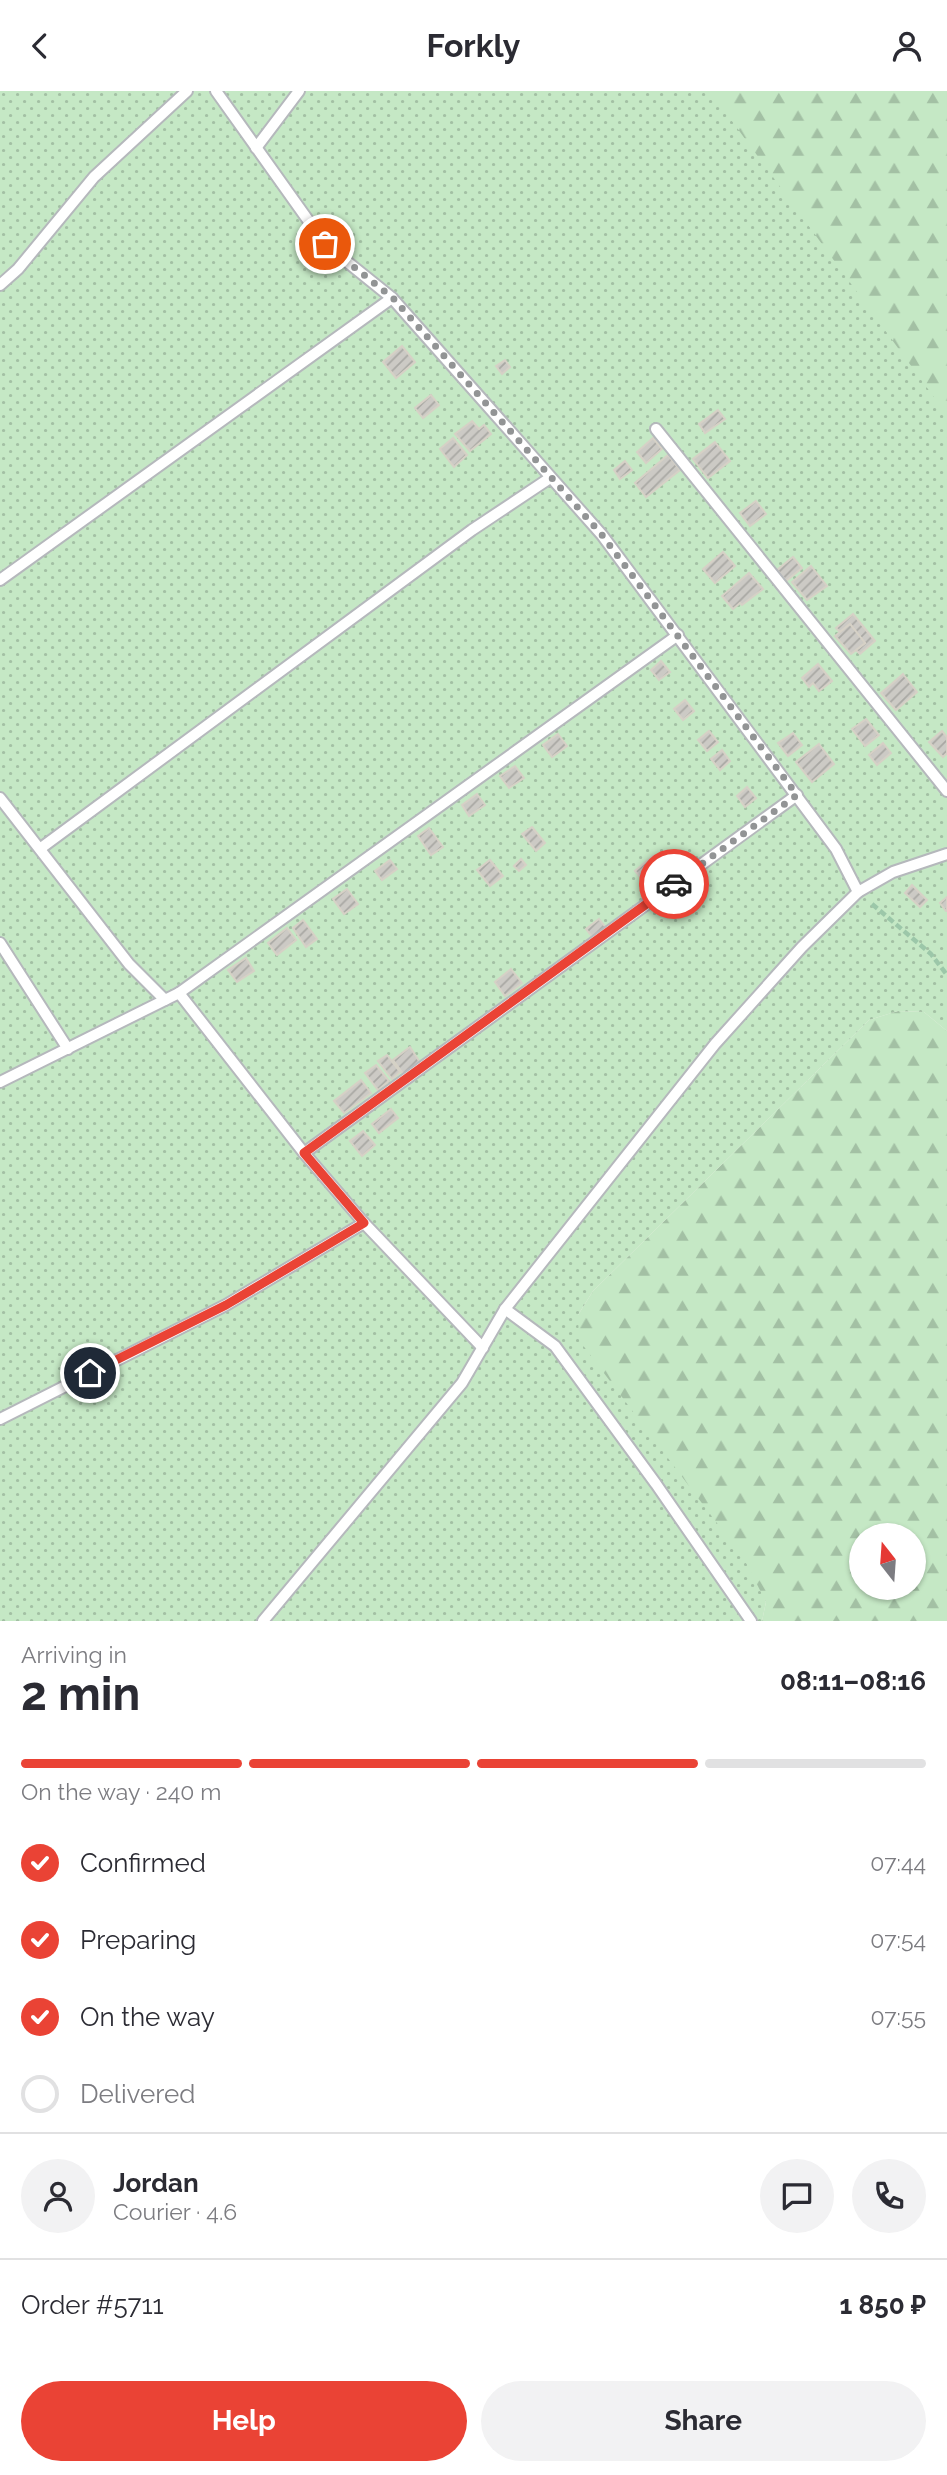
<!DOCTYPE html>
<html lang="en">
<head>
<meta charset="utf-8">
<style>
  :root { --surface:#fff; --page:#f2f2f3; --text:#2b2b33; --muted:#7c7c81; --line:#e1e1e2; --accent:#ea4335 }
  body { margin:0; font-family:Raleway,sans-serif; background:var(--page); color:var(--text); height:100vh; display:flex; flex-direction:column; font-size:26px; white-space:nowrap }
  * { box-sizing:border-box; margin:0 }
  p { font-size:23px; color:var(--muted) }
  .icon { flex:none; width:38px; height:38px; fill:none; stroke:currentColor; stroke-width:2; stroke-linecap:round; stroke-linejoin:round }
  .map { position:relative; height:1530px; overflow:hidden }
  .drawer { display:flex; flex-direction:column; background:var(--surface); flex:1 }
  .drawer>* { flex:none }
  .needle { width:46px; rotate:343deg }
  .buttons { position:absolute; left:849px; top:1432px; display:grid; gap:14px }
  .buttons a { display:grid; place-items:center; width:77px; height:77px; border-radius:50%; background:var(--surface); box-shadow:0 2px 5px #0004; font-size:35px }
  .pin { position:absolute; display:grid; place-items:center; width:60px; height:60px; color:#fff; margin:-30px; border:4px solid #fff; border-radius:50%; box-shadow:0 2px 7px #0007 }
  .courier { position:absolute; display:grid; place-items:center; width:70px; height:70px; margin:-35px; border:5px solid #ea4335; border-radius:50%; background:#fff; color:#222; box-shadow:0 2px 9px #0007 }
  .overview em { font-style:normal; font-weight:700 }
  .overview div { display:flex; flex-direction:column-reverse }
  .overview { display:flex; align-items:center; justify-content:space-between; height:119px; padding:0 21px }
  h1 { font-size:46px; font-weight:700; line-height:52px }
  .bar { display:grid; grid-template-columns:repeat(4,1fr); gap:10px 7px; align-content:center; height:84px; padding:0 21px }
  .bar i { height:9px; border-radius:5px; background:var(--line) }
  .bar .selected { background:var(--accent) }
  .bar p { grid-column:span 4 }
  .line { display:flex; align-items:center; gap:18px; padding:0 21px; border-top:2px solid var(--line) }
  .line div { flex:1 }
  .round { display:grid; place-items:center; flex:none; width:74px; height:74px; border-radius:37px; background:var(--page) }
  ol { padding:0 21px; list-style:none }
  li { display:flex; align-items:center; gap:21px; height:77px }
  li p { margin-inline-start:auto }
  li .icon { padding:7px; border-radius:50%; background:var(--accent); color:#fff; stroke-width:4 }
  li:last-child { color:var(--muted) }
  li i { width:38px; height:38px; border:4px solid var(--line); border-radius:50% }
  .primary-button { display:flex; gap:14px; margin-top:auto; padding:14px 21px }
  .primary-button a { flex:1; height:80px; border-radius:42px; background:var(--accent); color:#fff; font-size:28px; font-weight:700; line-height:80px; text-align:center }
  .primary-button a+a { background:var(--page); color:var(--text) }
  header { display:flex; justify-content:space-between; align-items:center; height:91px; padding:0 21px; background:var(--surface); font-size:32px; font-weight:700 }
  .map>svg:first-child { display:block }
</style>
</head>
<body>
<header><svg class="icon" aria-label="back" viewBox="0 0 24 24"><path d="M15 5l-7 7 7 7"/></svg>Forkly<svg class="icon" aria-label="person" viewBox="0 0 24 24"><circle cx="12" cy="8" r="4"/><path d="M4 21q1-7 8-7t8 7"/></svg></header>
<div class="map">
<svg width="947" height="1530" viewBox="0 0 947 1530">
  <defs>
    <pattern id="forest-firs" width="22" height="20" patternUnits="userSpaceOnUse" patternTransform="scale(1.75)"><rect width="22" height="20" fill="#c5e8c5"/><path d="M5 1l3.5 6h-7zM16 11l3.5 6h-7z" fill="#a3c0a4"/></pattern>
    <pattern id="garden-dots" width="8" height="8" patternUnits="userSpaceOnUse" patternTransform="scale(1.75)"><rect width="8" height="8" fill="#c5e8c5"/><path d="M2 2h.1M6 6h.1" fill="none" stroke="#a3c0a4" stroke-width="1.8" stroke-linecap="round"/></pattern>
    <pattern id="building-hatch" width="6" height="6" patternUnits="userSpaceOnUse" patternTransform="scale(1.75)"><rect width="6" height="6" fill="#cccac5"/><path d="M-1 1l2-2M0 6l6-6M5 7l2-2" fill="none" stroke="#a9a8a4"/></pattern>
  </defs>
  <rect width="100%" height="100%" fill="#f1efe8"/>
  <g fill="url(#forest-firs)" fill-rule="evenodd">
    <path d="M589,0H947V367Z"/>
    <path d="M898,920L924,921L947,940V1530H762L766,1511L578,1249V1224L593,1200L869,929ZM861,1444H914V1496H861Z"/>
  </g>
  <path fill="url(#garden-dots)" d="M0,0H710L947,324V940L924,921L898,920L869,929L593,1200L578,1224L579,1249L744,1468L766,1511L762,1530H0Z"/>
  <g fill="url(#building-hatch)" stroke="#d6d1c6" stroke-width="2">
    <path d="M402,255L415,271L396,287L383,271Z"/>
    <path d="M505,269L510,276L502,283L496,275Z"/>
    <path d="M431,304L439,314L423,327L415,317Z"/>
    <path d="M718,319L725,328L705,342L699,333Z"/>
    <path d="M472,330L479,338L484,334L491,343L470,360L455,343Z"/>
    <path d="M453,347L467,364L454,376L440,358Z"/>
    <path d="M653,347L662,358L646,372L637,361Z"/>
    <path d="M715,351L730,370L708,387L693,368Z"/>
    <path d="M668,364L680,379L646,406L635,392Z"/>
    <path d="M625,370L632,379L620,388L614,379Z"/>
    <path d="M756,410L766,423L750,435L740,422Z"/>
    <path d="M723,461L735,475L715,492L703,478Z"/>
    <path d="M793,466L802,477L786,490L777,479Z"/>
    <path d="M811,475L827,495L807,509L792,491Z"/>
    <path d="M749,482L763,498L742,514L740,512L733,518L722,505Z"/>
    <path d="M853,523L875,550L860,563L856,559L865,552L850,533L840,541L836,537Z"/>
    <path d="M850,533L865,552L851,563L835,545Z"/>
    <path d="M661,570L670,581L659,589L651,579Z"/>
    <path d="M818,573L832,590L819,600L813,592L809,596L802,587Z"/>
    <path d="M903,583L917,601L896,619L881,602Z"/>
    <path d="M685,609L694,620L683,629L674,618Z"/>
    <path d="M866,628L879,644L865,655L852,638Z"/>
    <path d="M709,640L718,651L707,660L698,649Z"/>
    <path d="M942,640L947,646V662L943,666L929,651Z"/>
    <path d="M793,642L802,654L788,665L778,652Z"/>
    <path d="M558,643L567,655L552,666L543,654Z"/>
    <path d="M883,652L891,662L877,674L869,664Z"/>
    <path d="M819,653L834,673L812,691L796,671Z"/>
    <path d="M722,659L730,670L720,679L711,668Z"/>
    <path d="M515,675L524,687L509,697L500,685Z"/>
    <path d="M747,696L756,707L745,716L737,705Z"/>
    <path d="M477,703L485,714L469,725L462,714Z"/>
    <path d="M532,736L545,752L536,760L522,743Z"/>
    <path d="M429,737L443,756L431,764L418,745Z"/>
    <path d="M653,765L670,786L652,801L635,780Z"/>
    <path d="M521,768L526,774L519,780L514,775Z"/>
    <path d="M390,769L397,778L382,789L375,780Z"/>
    <path d="M490,769L503,785L490,795L477,779Z"/>
    <path d="M912,794L927,809L920,816L905,802Z"/>
    <path d="M347,798L358,813L344,823L333,808Z"/>
    <path d="M947,806V820H946L940,812Z"/>
    <path d="M599,828L607,838L594,848L586,838Z"/>
    <path d="M303,829L317,848L306,856L293,837Z"/>
    <path d="M287,837L296,849L277,864L268,852Z"/>
    <path d="M246,867L254,880L237,891L228,879Z"/>
    <path d="M511,878L522,892L505,905L495,891Z"/>
    <path d="M410,956L421,973L405,985L393,969Z"/>
    <path d="M387,964L400,981L392,988L378,970Z"/>
    <path d="M376,974L389,990L378,999L365,982Z"/>
    <path d="M361,989L371,1002L344,1022L334,1010Z"/>
    <path d="M391,1018L398,1027L379,1042L372,1033Z"/>
    <path d="M363,1040L375,1054L362,1065L350,1050Z"/>
  </g>
  <g fill="none" stroke-linecap="round" stroke-linejoin="round">
    <defs>
      <g id="service">
        <path d="M216,0L325,153L392,207L602,444L836,758L858,801"/>
        <path d="M256,57L299,0"/>
        <path d="M0,194L18,178L94,86L187,0"/>
        <path d="M656,338L947,700"/>
        <path d="M0,489L392,207"/>
        <path d="M0,707L129,873L165,909"/>
        <path d="M41,757L472,439L550,387"/>
        <path d="M0,852L68,958"/>
        <path d="M179,902L304,1062L364,1132L483,1257"/>
        <path d="M0,991L179,902L678,544"/>
        <path d="M304,1062L797,704"/>
        <path d="M505,1218L555,1255L656,1393L751,1530"/>
        <path d="M0,1328L226,1214L364,1132"/>
        <path d="M263,1530L462,1292L505,1218L715,953L802,856L858,801L893,781L947,763"/>
      </g>
    </defs>
    <use href="#service" stroke="#b5b8bc" stroke-width="14"/>
    <path stroke="#9cc7a9" stroke-width="4.5" stroke-dasharray="7 3.5" stroke-linecap="butt" d="M872,813L931,863L947,884"/>
    <use href="#service" stroke="#fff" stroke-width="10"/>
  </g>
  <g fill="none" stroke-linecap="round" stroke-linejoin="round">
    <path stroke="#929495" stroke-width="7" stroke-dasharray="0 12.6" d="M325,153L393,207L602,444L797,704L674,793"/>
    <path stroke="#ea4335" stroke-width="9" d="M90,1282L226,1214L364,1132L304,1062L674,793"/>
  </g>
</svg>
<div class="buttons">
<a><svg class="needle" viewBox="-14 -14 28 28"><path d="M0-13l5 13h-10z" fill="#e53935"/><path d="M0 13l5-13h-10z" fill="#7c7c81"/></svg></a>
</div>
<div class="pin" style="left:325px;top:153px;background:#ea580c"><svg class="icon" aria-label="bag" viewBox="0 0 24 24"><path d="M5 8h14l-1 12H6zM9 8a3 3 0 0 1 6 0"/></svg></div>
<div class="pin" style="left:90px;top:1282px;background:#1f2937"><svg class="icon" aria-label="home" viewBox="0 0 24 24"><path d="M3 11l9-7 9 7M6 9v11h12V9"/></svg></div>
<div class="courier" style="left:674px;top:793px"><svg class="icon" aria-label="car" viewBox="0 0 24 24"><path d="M5 17H2v-5l4-1 3-4h7l3 4 3 1v5h-3M9 17h6M6 11h13"/><circle cx="7" cy="17" r="2"/><circle cx="17" cy="17" r="2"/></svg></div>
</div>
<section class="drawer">
<div class="overview"><div><h1>2 min</h1><p>Arriving in</p></div><em>08:11–08:16</em></div>
<div class="bar"><i class="selected"></i><i class="selected"></i><i class="selected"></i><i></i><p>On the way · 240 m</p></div>
<ol>
<li><svg class="icon" aria-label="check" viewBox="0 0 24 24"><path d="M5 12l5 5 9-10"/></svg>Confirmed<p>07:44</p></li>
<li><svg class="icon" aria-label="check" viewBox="0 0 24 24"><path d="M5 12l5 5 9-10"/></svg>Preparing<p>07:54</p></li>
<li><svg class="icon" aria-label="check" viewBox="0 0 24 24"><path d="M5 12l5 5 9-10"/></svg>On the way<p>07:55</p></li>
<li><i></i>Delivered</li>
</ol>
<div class="line" style="height:126px"><a class="round"><svg class="icon" aria-label="person" viewBox="0 0 24 24"><circle cx="12" cy="8" r="4"/><path d="M4 21q1-7 8-7t8 7"/></svg></a><div><b>Jordan</b><p>Courier · 4.6</p></div><a class="round"><svg class="icon" aria-label="chat" viewBox="0 0 24 24"><path d="M4 5h16v11H9l-5 4z"/></svg></a><a class="round"><svg class="icon" aria-label="phone" viewBox="0 0 24 24"><path d="M5 4h4l2 5-3 2q2 4 5 5l2-3 5 2v4C11 20 4 13 5 4z"/></svg></a></div>
<div class="line" style="height:91px"><div>Order #5711</div><b>1 850 ₽</b></div>
<div class="primary-button"><a>Help</a><a>Share</a></div>
</section>
</body>
</html>
